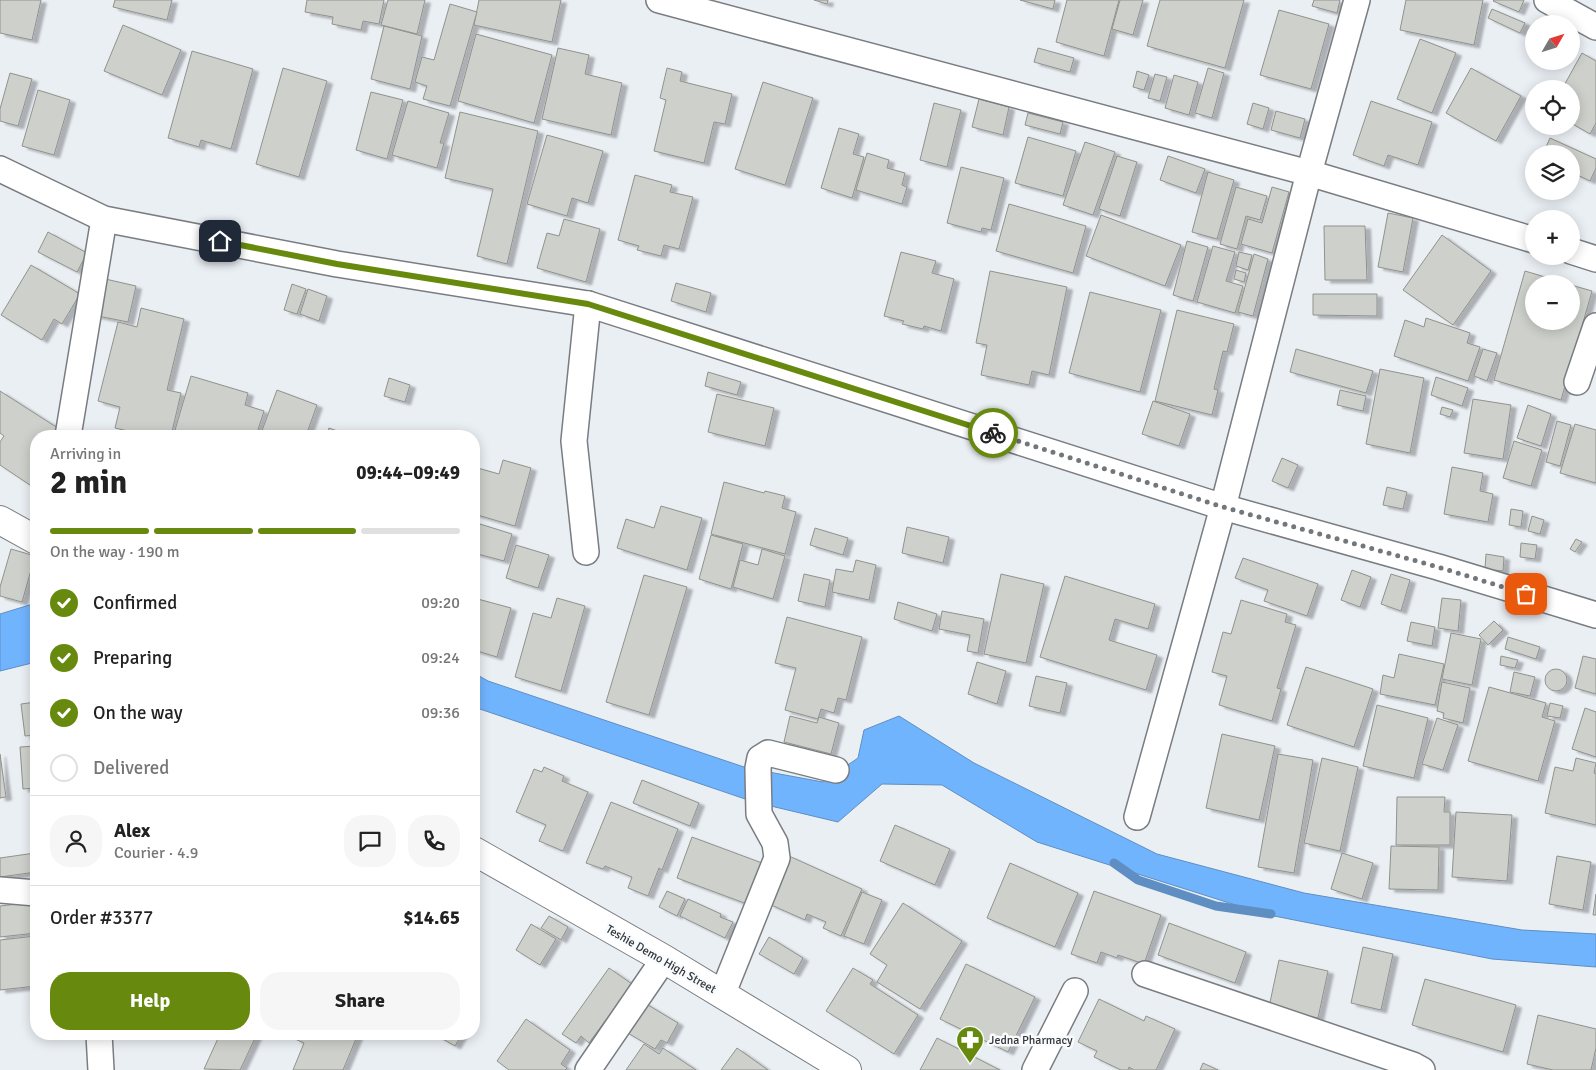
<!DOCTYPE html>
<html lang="en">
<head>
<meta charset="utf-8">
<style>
  :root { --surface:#fff; --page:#f6f6f6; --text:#222; --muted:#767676; --line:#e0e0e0; --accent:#678a0e }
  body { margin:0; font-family:Signika,sans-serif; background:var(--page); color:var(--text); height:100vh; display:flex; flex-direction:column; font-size:19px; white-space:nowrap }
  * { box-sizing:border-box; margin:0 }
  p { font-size:16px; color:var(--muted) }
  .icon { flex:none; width:28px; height:28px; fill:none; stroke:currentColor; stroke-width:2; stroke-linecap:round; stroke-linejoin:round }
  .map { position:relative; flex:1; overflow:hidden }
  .drawer { position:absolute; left:30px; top:430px; width:450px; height:610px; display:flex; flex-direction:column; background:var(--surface); border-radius:20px; box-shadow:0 2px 12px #0003 }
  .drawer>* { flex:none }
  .needle { width:32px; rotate:51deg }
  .tools { position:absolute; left:1525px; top:15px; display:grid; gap:10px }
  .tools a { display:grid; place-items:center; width:55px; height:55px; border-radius:50%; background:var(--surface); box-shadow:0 2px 12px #0003; font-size:25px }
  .pin { position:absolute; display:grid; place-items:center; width:42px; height:42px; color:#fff; margin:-21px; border-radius:10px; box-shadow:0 2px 8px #0006 }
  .courier { position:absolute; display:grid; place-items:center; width:50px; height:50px; margin:-25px; border:4px solid #678a0e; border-radius:50%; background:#fff; color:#222; box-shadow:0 1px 6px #0007 }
  .summary em { font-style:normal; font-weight:700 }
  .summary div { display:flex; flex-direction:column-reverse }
  .summary { display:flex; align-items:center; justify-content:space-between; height:85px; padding:0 20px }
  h1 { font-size:32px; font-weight:700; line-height:38px }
  .bar { display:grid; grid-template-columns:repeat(4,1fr); gap:8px 5px; align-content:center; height:60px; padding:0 20px }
  .bar i { height:6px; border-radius:4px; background:var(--line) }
  .bar .on { background:var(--accent) }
  .bar p { grid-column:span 4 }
  .line { display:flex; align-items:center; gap:12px; padding:0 20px; border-top:1px solid var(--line) }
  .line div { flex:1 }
  .round { display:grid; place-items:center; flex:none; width:52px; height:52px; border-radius:20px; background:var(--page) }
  ol { padding:0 20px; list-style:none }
  li { display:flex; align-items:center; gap:15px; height:55px }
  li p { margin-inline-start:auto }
  li .icon { padding:5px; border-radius:50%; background:var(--accent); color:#fff; stroke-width:4 }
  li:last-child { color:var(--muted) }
  li i { width:28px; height:28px; border:2px solid var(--line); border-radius:50% }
  .cta { display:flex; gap:10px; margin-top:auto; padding:10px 20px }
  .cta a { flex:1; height:58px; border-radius:20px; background:var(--accent); color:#fff; font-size:20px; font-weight:700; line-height:58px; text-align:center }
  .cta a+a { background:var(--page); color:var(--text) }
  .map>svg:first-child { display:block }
</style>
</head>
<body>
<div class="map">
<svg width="1596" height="1070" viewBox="0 0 1596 1070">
  <defs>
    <filter id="shadow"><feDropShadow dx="5.5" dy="3" stdDeviation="1" flood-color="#0004"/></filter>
  </defs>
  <rect width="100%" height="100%" fill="#eaeff4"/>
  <g fill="#71b4fe" stroke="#5f8ec3">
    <path d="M36,603V662L0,671V614Z"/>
    <path d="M474,673L488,681L747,768L823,782L858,758L864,730L899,716L974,763L1157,854L1304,893L1522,930L1596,934V967L1492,959L1264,914L1037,842L942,785L882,784L838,822L754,802L474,707Z"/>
  </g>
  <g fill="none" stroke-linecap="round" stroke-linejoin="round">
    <path stroke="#5f8ec3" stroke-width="9" d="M1114,863L1138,880L1216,906L1271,914"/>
  </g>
  <g fill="#ced1cb" stroke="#90928d" filter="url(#shadow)">
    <path d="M0,0H41L32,40L0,33Z"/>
    <path d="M115,0H172L167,20L113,7Z"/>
    <path d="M307,0H384L379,24L363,21L361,30L332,24L333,17L305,12Z"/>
    <path d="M388,0H425L417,34L381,25Z"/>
    <path d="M479,0H561L552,42L474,25Z"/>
    <path d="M814,0H828L827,4Z"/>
    <path d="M1020,0H1055L1053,9Z"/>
    <path d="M1067,0H1119L1104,56L1056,42Z"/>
    <path d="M1120,0H1143L1133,35L1112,29Z"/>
    <path d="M1160,0H1244L1225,68L1147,46Z"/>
    <path d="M1314,0H1340L1337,13L1312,6Z"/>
    <path d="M1406,0H1483L1474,45L1400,30Z"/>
    <path d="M1494,0H1524L1519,12L1493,1Z"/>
    <path d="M450,4L477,12L450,106L423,99L427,86L415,82L422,57L434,60Z"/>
    <path d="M1492,9L1525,23L1520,33L1488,18Z"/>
    <path d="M1279,10L1329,24L1311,89L1260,75Z"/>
    <path d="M123,25L181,50L162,95L104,71Z"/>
    <path d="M384,26L422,36L410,89L371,79Z"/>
    <path d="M476,34L552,55L534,123L458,101Z"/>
    <path d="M1420,39L1456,53L1432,113L1397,99Z"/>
    <path d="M558,48L589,55L585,74L622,83L611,135L542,119Z"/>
    <path d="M1038,48L1074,58L1070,72L1034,62Z"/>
    <path d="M192,51L253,69L231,149L201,140L199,147L168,138Z"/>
    <path d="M1582,53L1596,61V123L1590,134L1571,123V89H1562Z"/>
    <path d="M283,68L327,81L299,177L256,164Z"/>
    <path d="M667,68L682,72L680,81L732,94L725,124L714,122L704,163L654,151L666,100L660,98Z"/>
    <path d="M1208,68L1224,73L1212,118L1195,113Z"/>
    <path d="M1471,68L1521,96L1496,141L1446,113Z"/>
    <path d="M1137,71L1149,75L1144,90L1133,87Z"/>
    <path d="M10,73L32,79L18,126L0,121V109Z"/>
    <path d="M1155,74L1167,77L1160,101L1148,98Z"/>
    <path d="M1174,75L1198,82L1189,115L1165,108Z"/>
    <path d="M763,82L813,98L785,185L735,169Z"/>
    <path d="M38,90L70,100L54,155L22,146Z"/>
    <path d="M371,92L403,100L387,159L356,150Z"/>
    <path d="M979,99L1009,107L1003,135L972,127Z"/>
    <path d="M408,101L449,113L440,143H444L437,168L392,155Z"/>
    <path d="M1371,101L1432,122L1418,165L1388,155L1384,166L1353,155Z"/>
    <path d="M934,103L961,110L947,167L920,160Z"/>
    <path d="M1253,103L1269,108L1263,129L1247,124Z"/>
    <path d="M1276,111L1305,119L1300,138L1271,130Z"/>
    <path d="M460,112L538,131L507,264L477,256L493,189L445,178Z"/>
    <path d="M1028,113L1063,122L1060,134L1025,125Z"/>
    <path d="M839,128L859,134L853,154L864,157L852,198L821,188Z"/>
    <path d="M547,135L603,151L588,203L572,198L567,216L527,204Z"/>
    <path d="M1028,137L1076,151L1063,196L1015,183Z"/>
    <path d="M1550,138L1596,159V168L1590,181L1571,172V154H1543Z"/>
    <path d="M1085,142L1115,152L1093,215L1063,205Z"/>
    <path d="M867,153L889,160L887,168L905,173L902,185L907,187L902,204L856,190Z"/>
    <path d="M1117,156L1137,162L1120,216L1099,209Z"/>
    <path d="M1168,156L1205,169L1196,193L1160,180Z"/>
    <path d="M961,167L1004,178L991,230L982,228L981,232L947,223Z"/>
    <path d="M1208,172L1234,180L1217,239L1192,232Z"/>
    <path d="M635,175L672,185L670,192L693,197L679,249L664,245L661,256L637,250L639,246L618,240Z"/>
    <path d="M1236,187L1267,196L1260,220L1246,216L1237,249L1220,244Z"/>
    <path d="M1272,187L1289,192L1272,253L1241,244L1248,219L1262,223Z"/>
    <path d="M1009,204L1086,226L1073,273L996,251Z"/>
    <path d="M1388,213L1413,218L1403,272L1378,267Z"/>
    <path d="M1101,215L1181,245L1165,286L1086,256Z"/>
    <path d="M564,219L600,229L586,282L537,268L547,233L559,236Z"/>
    <path d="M1324,226H1365L1367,280H1325Z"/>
    <path d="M48,232L87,253L77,272L38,252Z"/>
    <path d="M1442,235L1491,271L1453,325L1403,290Z"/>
    <path d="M1187,241L1208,247L1193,301L1173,295Z"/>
    <path d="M1213,246L1235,252L1226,281L1243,286L1235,313L1197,302Z"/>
    <path d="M901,252L936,261L932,273L954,279L941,331L924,326L923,329L902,324L904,321L884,316Z"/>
    <path d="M1239,252L1252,255L1248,270L1236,266Z"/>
    <path d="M1254,254L1268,259L1253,316L1238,312Z"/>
    <path d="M31,265L80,294L62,324L54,319L42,340L1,315Z"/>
    <path d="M1236,270L1246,273L1244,282L1234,279Z"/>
    <path d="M990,271L1067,287L1049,375L1032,371L1029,385L981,375L987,345L976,343Z"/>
    <path d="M1525,271L1568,284H1534V321H1571V285L1592,291L1561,400L1494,380Z"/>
    <path d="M101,278L136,286L128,322L93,315Z"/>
    <path d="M676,283L711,293L706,312L671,301Z"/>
    <path d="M292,284L306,289L297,314L284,310Z"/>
    <path d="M308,289L327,296L319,321L300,314Z"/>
    <path d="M1090,292L1161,310L1140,392L1069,373Z"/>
    <path d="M1313,294H1377V316L1313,315Z"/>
    <path d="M141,308L184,319L167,390L181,393L171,436H149L115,428L120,407L98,401L118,322L137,327Z"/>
    <path d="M1177,310L1234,324L1227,352L1223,351L1214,389L1218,390L1212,415L1155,401Z"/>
    <path d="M1426,318L1470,333L1467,343L1480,347L1468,381L1394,356L1405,320L1424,327Z"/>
    <path d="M1296,349L1373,371L1366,393L1290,372Z"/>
    <path d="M1483,349L1497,353L1487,381L1474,376Z"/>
    <path d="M1380,369L1424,378L1410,453L1366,444Z"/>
    <path d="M708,372L741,382L737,395L705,386Z"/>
    <path d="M191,376L248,393L245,405L264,411L256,436H197L175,430Z"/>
    <path d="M1436,377L1468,388L1462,406L1431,395Z"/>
    <path d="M389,378L410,385L405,402L384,396Z"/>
    <path d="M277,390L317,405L308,430L322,435V436H260Z"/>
    <path d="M1340,390L1366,396L1363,411L1337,405Z"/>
    <path d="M0,391L64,432L61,436H36V476L30,485L0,465V442L4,436L0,433Z"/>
    <path d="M717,394L774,408L765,446L708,432Z"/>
    <path d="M1473,399L1511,405L1503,459L1464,453Z"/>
    <path d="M1153,401L1190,414L1179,446L1142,434Z"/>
    <path d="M1528,405L1551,414L1541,446L1517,438Z"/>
    <path d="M1442,407L1453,410L1450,417L1440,414Z"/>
    <path d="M1557,421L1571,425L1560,466L1546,462Z"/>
    <path d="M1575,424L1596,430V483L1560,473Z"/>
    <path d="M329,428L351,436H326Z"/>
    <path d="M1514,441L1542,450L1531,486L1503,478Z"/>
    <path d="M1282,458L1298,465L1288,488L1272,481Z"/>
    <path d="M503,460L531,468L515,526L474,514V467L499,474Z"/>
    <path d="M1452,467L1483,473L1480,491L1493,494L1488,522L1444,514Z"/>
    <path d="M724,482L764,493L765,491L785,496L782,508L796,512L785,554L711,534Z"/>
    <path d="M1387,487L1407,492L1403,509L1383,505Z"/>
    <path d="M661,506L702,518L687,570L617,548L626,519L654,528Z"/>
    <path d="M1511,509L1523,511L1521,527L1509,525Z"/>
    <path d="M1532,516L1544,520L1540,534L1528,531Z"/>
    <path d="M480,524L512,534L504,561L474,553V546Z"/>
    <path d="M907,527L949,537L943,563L902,553Z"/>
    <path d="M815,528L848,538L843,555L810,545Z"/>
    <path d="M711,535L743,544L731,589L699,579Z"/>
    <path d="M1576,539L1582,542L1575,552L1570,549Z"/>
    <path d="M1521,543L1537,545L1535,559L1520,557Z"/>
    <path d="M516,545L549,555L538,588L506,578Z"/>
    <path d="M11,549L35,556L22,602L0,596V587Z"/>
    <path d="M762,549L785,556L773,599L733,587L740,560L758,565Z"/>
    <path d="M1486,554L1504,557L1503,571L1485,569Z"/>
    <path d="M1243,558L1318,584L1307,616L1264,601L1268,590L1235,578Z"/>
    <path d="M856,560L876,565L869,600L832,592L836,569L853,572Z"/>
    <path d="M1352,570L1371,577L1360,607L1341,600Z"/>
    <path d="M804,574L830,580L825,607L798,601Z"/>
    <path d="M1001,574L1044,584L1026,663L984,654Z"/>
    <path d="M1391,574L1410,580L1401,611L1381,604Z"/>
    <path d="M644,575L687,587L649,715L606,702Z"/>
    <path d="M1065,576L1155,604L1148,629L1115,619L1109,640L1157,655L1146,690L1040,657Z"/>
    <path d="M474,598L511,608L497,657L474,650Z"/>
    <path d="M557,598L585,606L561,691L515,677L533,613L551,618Z"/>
    <path d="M1442,598L1461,600L1458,631L1438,628Z"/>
    <path d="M1241,600L1287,614L1285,622L1296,625L1277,688L1281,689L1272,721L1219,705L1227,676L1212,672L1223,632L1231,634Z"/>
    <path d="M898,602L937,614L932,631L894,619Z"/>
    <path d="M942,611L984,619L978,653L967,651L970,635L939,629Z"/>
    <path d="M787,617L862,637L846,700L838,698L834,713L821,709L818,719L785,710L796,668L775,663Z"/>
    <path d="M1494,621L1503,630L1488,645L1479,635Z"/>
    <path d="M1411,622L1435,627L1432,646L1407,641Z"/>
    <path d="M1451,633L1481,639L1472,685L1442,679Z"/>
    <path d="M1508,637L1540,647L1536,659L1505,649Z"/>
    <path d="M1399,654L1444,664L1435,705L1380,694L1383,675L1394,678Z"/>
    <path d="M1501,656L1518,660L1515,668L1500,665Z"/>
    <path d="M1583,656L1596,659V694L1575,688Z"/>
    <path d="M977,662L1006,671L997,704L968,694Z"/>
    <path d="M1306,667L1373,689L1354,747L1287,725Z"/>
    <circle cx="1556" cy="680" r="11"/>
    <path d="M1514,672L1535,677L1530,696L1510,692Z"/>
    <path d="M1036,676L1067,683L1060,713L1029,706Z"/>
    <path d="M1442,682L1470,688L1463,723L1443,718L1444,713L1437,711Z"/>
    <path d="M1489,687L1546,703L1542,717L1555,721L1538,781L1468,761Z"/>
    <path d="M36,702V735L25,736L21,704Z"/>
    <path d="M1550,703L1563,706L1560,718L1547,716Z"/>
    <path d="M1377,705L1428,718L1414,778L1363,766Z"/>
    <path d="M1585,708L1596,712V757L1572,749Z"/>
    <path d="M790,716L817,723L819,717L839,723L831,754L784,742Z"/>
    <path d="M1437,718L1458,725L1443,770L1422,764Z"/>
    <path d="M1222,734L1275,746L1259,820L1206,808Z"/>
    <path d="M36,746V788L23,789L20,747Z"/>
    <path d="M0,754L6,797L0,798Z"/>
    <path d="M1278,754L1313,760L1294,873L1258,867Z"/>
    <path d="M1322,758L1358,767L1340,851L1304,843Z"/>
    <path d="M1576,758L1596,763L1594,773L1596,774V825L1545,813L1555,767L1573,771Z"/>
    <path d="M544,767L564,776L562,781L588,792L563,851L539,841L546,825L516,812L534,769L542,772Z"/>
    <path d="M642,780L699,803L690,826L633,803Z"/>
    <path d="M1397,797H1445L1444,812H1450V845H1396Z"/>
    <path d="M611,802L678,829L662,870L659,868L648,896L628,888L632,877L605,866L603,869L586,863Z"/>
    <path d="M1456,812L1512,815L1507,881L1452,877Z"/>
    <path d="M895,825L950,849L935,885L880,861Z"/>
    <path d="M692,837L762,863L747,904L677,878Z"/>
    <path d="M1391,846L1439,847L1438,890L1389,889Z"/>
    <path d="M35,853L36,872L0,877V858Z"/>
    <path d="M1342,853L1373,863L1362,899L1331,889Z"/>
    <path d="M789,856L862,889L841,936L823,928L826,922L807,914L805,920L769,904Z"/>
    <path d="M1557,856L1591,862L1583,910L1549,904Z"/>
    <path d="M1010,863L1078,893L1055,947L987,918Z"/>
    <path d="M667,891L685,899L677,916L659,907Z"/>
    <path d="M1094,891L1161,915L1144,964L1118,955L1117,958L1101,952L1097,963L1071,954Z"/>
    <path d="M862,892L882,900L864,944L844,936Z"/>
    <path d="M1596,894V915H1593Z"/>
    <path d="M688,899L721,914L720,917L733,922L725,938L680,916Z"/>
    <path d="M36,902V933L0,937V906Z"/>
    <path d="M903,903L962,941L920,1009L877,982L887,965L870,954Z"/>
    <path d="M549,916L568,927L561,940L541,928Z"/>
    <path d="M1169,923L1246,952L1235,983L1158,955Z"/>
    <path d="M531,924L556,939L540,965L516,950Z"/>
    <path d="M36,936V986L0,990V940Z"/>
    <path d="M769,937L803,958L794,974L759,954Z"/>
    <path d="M1363,947L1393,954L1381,1010L1351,1003Z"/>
    <path d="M1279,960L1328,971L1318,1018L1269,1007Z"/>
    <path d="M966,964L1035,997L1008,1052L940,1019Z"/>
    <path d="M609,968L632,984L589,1043L581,1036L576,1043L562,1034Z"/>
    <path d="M853,968L873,980L870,984L918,1015L894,1054L826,1011Z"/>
    <path d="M1425,979L1516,1005L1503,1052L1412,1025Z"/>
    <path d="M1099,999L1144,1021L1146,1016L1175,1029L1156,1070H1134L1129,1067L1128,1070H1121L1094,1057L1097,1051L1078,1042Z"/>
    <path d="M643,1002L678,1023L667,1043L661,1040L655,1049L626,1032Z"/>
    <path d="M1538,1015L1596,1029V1048L1591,1070H1553L1527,1064Z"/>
    <path d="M526,1019L570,1050L561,1064L567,1068L565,1070H509L497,1061Z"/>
    <path d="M220,1034H257L240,1070L204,1069Z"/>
    <path d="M297,1034H358L343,1070H293L304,1043L295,1039Z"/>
    <path d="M434,1034H462L455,1046Z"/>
    <path d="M937,1038L1000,1070H920Z"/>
    <path d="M644,1044L659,1054L663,1048L696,1070H626Z"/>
    <path d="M737,1048L768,1070H721Z"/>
    <path d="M1203,1063L1218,1070H1200Z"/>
  </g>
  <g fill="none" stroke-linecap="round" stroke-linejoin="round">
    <defs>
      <g id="minor">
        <path d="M659,0L1309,173L1534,240"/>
        <path d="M1547,0L1596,27"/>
        <path d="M0,169L104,219L337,264L588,304L1223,507L1438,567L1596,615"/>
        <path d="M1571,251L1596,259"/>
        <path d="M1577,382L1596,326"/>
        <path d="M68,436L104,219"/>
        <path d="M586,552L574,441L588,304"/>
        <path d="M1137,817L1223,507L1309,173L1357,0"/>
        <path d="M0,890L36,893"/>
        <path d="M1145,974L1413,1065L1422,1070"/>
        <path d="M722,995L777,858L775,843L759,814L758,768L760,758L768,753L836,770"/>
        <path d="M99,1034L101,1070"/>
        <path d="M588,1070L664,959"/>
        <path d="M1035,1070L1075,991"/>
      </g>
      <g id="tertiary">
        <path d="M0,520L36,540"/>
        <path d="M474,851L664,959L847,1070"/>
      </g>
    </defs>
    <use href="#minor" stroke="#797d82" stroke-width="28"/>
    <use href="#tertiary" stroke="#797d82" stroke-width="30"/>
    <use href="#minor" stroke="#fff" stroke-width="25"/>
    <use href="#tertiary" stroke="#fff" stroke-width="28"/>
  </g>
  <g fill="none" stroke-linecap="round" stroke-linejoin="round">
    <path stroke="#74777a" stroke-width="5" stroke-dasharray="0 9" d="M993,433L1223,507L1438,567L1526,594"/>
    <path stroke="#678a0e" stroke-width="6" d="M220,241L337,264L588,304L993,433"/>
  </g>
  <defs>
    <symbol id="pharmacy-pin" viewBox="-11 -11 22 30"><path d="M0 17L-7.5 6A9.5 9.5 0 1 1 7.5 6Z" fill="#678a0e" stroke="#f9fcff"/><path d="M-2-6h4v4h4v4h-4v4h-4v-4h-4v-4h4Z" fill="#fff"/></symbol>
  </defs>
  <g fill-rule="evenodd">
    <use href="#pharmacy-pin" x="954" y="1024" width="32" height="43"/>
  </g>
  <g text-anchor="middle" stroke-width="5" stroke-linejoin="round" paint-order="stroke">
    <g font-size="12" fill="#343638" stroke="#f9fcff">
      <text transform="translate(661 959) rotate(30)" y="4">Teshie Demo High Street</text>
    </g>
    <g font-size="12" fill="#343638" stroke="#f9fcff" text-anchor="start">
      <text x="989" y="1044">Jedna Pharmacy</text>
    </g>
  </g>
</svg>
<div class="tools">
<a><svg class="needle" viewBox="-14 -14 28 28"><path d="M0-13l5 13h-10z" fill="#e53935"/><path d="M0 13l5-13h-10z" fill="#767676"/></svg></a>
<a><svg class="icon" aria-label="locate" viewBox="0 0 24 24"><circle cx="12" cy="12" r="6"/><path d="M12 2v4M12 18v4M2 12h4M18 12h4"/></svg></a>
<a><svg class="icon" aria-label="layers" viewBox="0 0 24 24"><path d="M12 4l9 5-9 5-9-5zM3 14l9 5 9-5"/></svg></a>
<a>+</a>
<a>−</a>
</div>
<div class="pin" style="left:1526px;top:594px;background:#ea580c"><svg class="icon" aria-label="bag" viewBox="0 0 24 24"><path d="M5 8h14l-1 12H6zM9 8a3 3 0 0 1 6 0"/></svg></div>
<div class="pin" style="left:220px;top:241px;background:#1f2937"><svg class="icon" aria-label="home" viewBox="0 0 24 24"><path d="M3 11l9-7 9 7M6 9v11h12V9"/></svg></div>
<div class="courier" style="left:993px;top:433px"><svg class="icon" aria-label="bike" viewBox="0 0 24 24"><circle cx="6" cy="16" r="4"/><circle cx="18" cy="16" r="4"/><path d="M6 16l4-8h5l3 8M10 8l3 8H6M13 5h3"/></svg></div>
<section class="drawer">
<div class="summary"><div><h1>2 min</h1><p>Arriving in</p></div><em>09:44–09:49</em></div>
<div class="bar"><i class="on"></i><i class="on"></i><i class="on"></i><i></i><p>On the way · 190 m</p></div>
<ol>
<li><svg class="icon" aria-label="check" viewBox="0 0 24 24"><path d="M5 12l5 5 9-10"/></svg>Confirmed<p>09:20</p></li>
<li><svg class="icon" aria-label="check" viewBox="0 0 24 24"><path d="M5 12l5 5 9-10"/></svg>Preparing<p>09:24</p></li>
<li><svg class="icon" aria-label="check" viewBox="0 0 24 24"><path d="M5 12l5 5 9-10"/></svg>On the way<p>09:36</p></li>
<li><i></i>Delivered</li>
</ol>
<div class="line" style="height:90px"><a class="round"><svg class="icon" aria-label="person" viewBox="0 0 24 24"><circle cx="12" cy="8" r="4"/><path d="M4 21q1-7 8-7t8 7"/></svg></a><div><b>Alex</b><p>Courier · 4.9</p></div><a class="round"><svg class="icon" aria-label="chat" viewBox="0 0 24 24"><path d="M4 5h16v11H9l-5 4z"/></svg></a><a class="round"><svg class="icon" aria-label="phone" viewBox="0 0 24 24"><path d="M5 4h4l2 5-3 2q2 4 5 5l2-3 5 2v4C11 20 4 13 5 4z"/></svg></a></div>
<div class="line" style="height:65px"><div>Order #3377</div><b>$14.65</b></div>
<div class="cta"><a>Help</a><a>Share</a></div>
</section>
</div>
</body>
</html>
